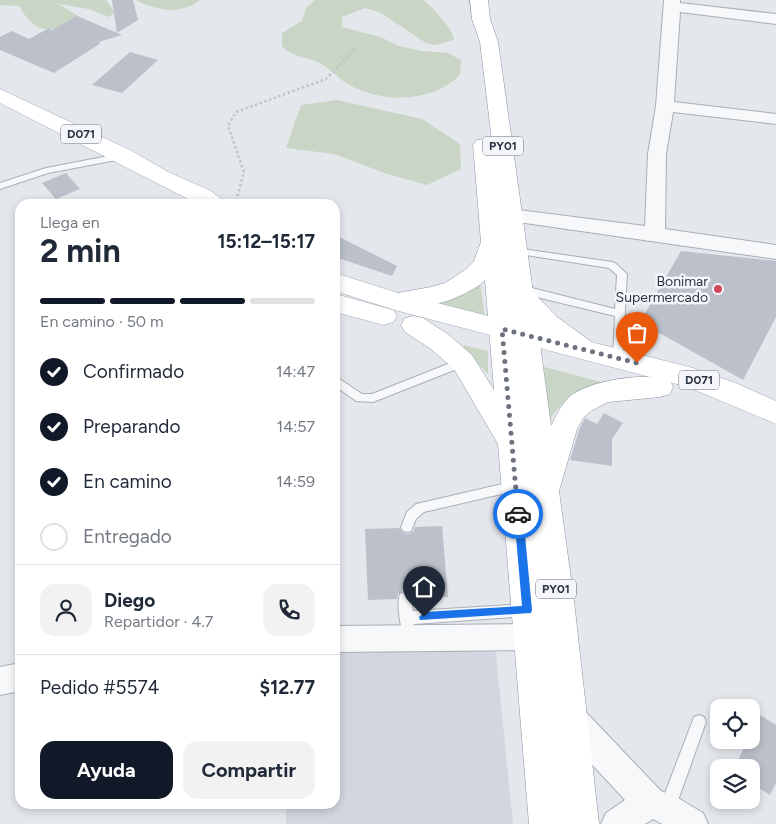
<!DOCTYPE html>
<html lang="es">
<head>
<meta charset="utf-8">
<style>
  :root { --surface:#fff; --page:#f2f2f3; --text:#1f2937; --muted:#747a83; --line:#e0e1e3; --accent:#111827 }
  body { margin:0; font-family:Figtree,sans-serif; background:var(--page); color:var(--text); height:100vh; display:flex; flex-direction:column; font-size:19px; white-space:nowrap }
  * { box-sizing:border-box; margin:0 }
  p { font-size:16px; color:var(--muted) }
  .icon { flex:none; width:28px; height:28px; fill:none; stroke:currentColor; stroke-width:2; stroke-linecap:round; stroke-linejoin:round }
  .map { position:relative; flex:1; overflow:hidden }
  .drawer { position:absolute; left:15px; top:199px; width:325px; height:610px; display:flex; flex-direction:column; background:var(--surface); border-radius:15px; box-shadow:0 2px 8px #0003 }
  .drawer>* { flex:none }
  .fabs { position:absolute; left:710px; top:699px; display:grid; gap:10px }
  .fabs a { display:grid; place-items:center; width:50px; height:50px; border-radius:10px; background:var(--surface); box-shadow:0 2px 8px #0003; font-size:25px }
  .pin { position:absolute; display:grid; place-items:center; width:42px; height:42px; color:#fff; margin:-51px -21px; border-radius:50% 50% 50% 0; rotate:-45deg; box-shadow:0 0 5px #0007 }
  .pin .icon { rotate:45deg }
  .courier { position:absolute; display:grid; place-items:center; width:50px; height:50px; margin:-25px; border:4px solid #1a73e8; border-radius:50%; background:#fff; color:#222; box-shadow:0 1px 6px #0007 }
  .overview em { font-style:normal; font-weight:700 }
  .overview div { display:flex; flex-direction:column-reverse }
  .overview { display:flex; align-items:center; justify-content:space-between; height:85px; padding:0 25px }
  h1 { font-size:32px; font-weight:700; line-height:38px }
  .bar { display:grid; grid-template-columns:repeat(4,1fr); gap:8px 5px; align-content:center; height:60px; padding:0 25px }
  .bar i { height:6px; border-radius:4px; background:var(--line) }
  .bar .selected { background:var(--accent) }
  .bar p { grid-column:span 4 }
  .line { display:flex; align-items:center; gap:12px; padding:0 25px; border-top:1px solid var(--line) }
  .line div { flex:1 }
  .round { display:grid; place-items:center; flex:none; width:52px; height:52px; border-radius:15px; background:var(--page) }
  ol { padding:0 25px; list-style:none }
  li { display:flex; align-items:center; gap:15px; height:55px }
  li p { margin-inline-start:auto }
  li .icon { padding:5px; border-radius:50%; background:var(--accent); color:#fff; stroke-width:4 }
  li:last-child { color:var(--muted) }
  li i { width:28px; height:28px; border:2px solid var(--line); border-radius:50% }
  .cta { display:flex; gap:10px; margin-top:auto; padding:10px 25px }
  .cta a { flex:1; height:58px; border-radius:15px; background:var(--accent); color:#fff; font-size:20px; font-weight:700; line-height:58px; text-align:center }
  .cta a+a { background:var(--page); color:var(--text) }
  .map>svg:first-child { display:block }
</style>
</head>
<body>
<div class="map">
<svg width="776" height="824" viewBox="0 0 776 824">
  <rect width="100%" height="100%" fill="#e4e7ec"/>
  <path fill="#d2d6de" d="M495,645L513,824H286V804H335V647Z"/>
  <g fill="#c9d6c5">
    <path d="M0,0H106L115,13L108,17L89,9L58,4L80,17C52,33 37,37 19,6L0,5Z"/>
    <path d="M136,0H200C181,15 156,11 136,0Z"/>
    <path d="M315,0H423C432,6 453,29 454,40L435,45L426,43L381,13L365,8L342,17V27L380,37L399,46L422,51L448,53L461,60L460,75C431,103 383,104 348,84C339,79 332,70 323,65C309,56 296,60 282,46V33L302,21L306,8Z"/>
    <path d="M337,100L422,119L460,144L461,169L427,185L387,174L334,154L286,148L301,105Z"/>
    <path d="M480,282L485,318L426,303Z"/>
    <path d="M463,345L488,351V374L464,349Z"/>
    <path d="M544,367L609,384C579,393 568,393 550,419Z"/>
  </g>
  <g fill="#bbc0ca">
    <path d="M112,0H133L138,20L117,33Z"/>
    <path d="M77,16L122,35L98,42L101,43L54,73L0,50V37L12,31L29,39L49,28L52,30Z"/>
    <path d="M130,52L158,60L122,93L92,85Z"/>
    <path d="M66,173L80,189L56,199L42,183Z"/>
    <path d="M335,235L397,266L392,276L335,257Z"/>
    <path d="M681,251L776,261V317L743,380L640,322Z"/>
    <path d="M604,413L623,423L612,439V466L570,460L579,430L585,418L597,424Z"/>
    <path d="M442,526L448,597L413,598L411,592L404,590L398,594L397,599L368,600L365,529L399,528L403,533L407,534L413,532L415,527Z"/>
    <path d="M760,715L776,725V783L770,795L751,783V768H734L748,740H751V733Z"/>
  </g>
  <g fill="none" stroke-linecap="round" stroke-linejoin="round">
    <defs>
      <g id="service">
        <path d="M124,153L127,154V158L48,173L0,189V183L46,168Z"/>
        <path d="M516,248L612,262L615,263L627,274L622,362L618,363L613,359L615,316L520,293L515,289L520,285L615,309L617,275L609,268L513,253L511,251L513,249Z"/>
        <path d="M463,358L468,362L467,365L373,402L356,401L335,386V376L362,394H372Z"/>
        <path d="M515,481L519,482L521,486L519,490L424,512L416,519L411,531L407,532L403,531L401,527L407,512L416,504Z"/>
        <path d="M405,592L410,594L413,611L527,604L532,606L534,610L532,614L527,616L414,624L412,628L407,630L402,628C399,620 397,602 400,594Z"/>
        <path d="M699,715L704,717L706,722L675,809L672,814L667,817L662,814L659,809L694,717Z"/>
      </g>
      <g id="minor">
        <path d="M664,0H680V3L776,14V24L680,12L674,102L776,114V124L673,112L666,154L665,229L776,245V259L511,221L504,220L501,215L504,210L511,209L645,226L648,154L656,106Z"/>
        <path d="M530,624L540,628L544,637L540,646L530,650L335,652V626Z"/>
        <path d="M20,663V691L0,695V667Z"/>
        <path d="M570,703L581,707L661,791L678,798L703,813L708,824H662L653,819L645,824H601L606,813L625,800L559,729L555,718L559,707Z"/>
      </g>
      <g id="primary">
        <path d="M0,89L132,151L168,172L209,190L222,199L225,204H198L0,103Z"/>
        <path d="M335,273L398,293L693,368L738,384L776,401V424L688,387L395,310L335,291Z"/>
        <path d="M335,294L393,310L397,316L393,322L384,325L335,312Z"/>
      </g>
      <path id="trunk" d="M470,0H488L490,19L498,42L533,292L557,317L593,343L597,350L593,357C574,363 552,342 538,329L551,426C556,416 561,405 569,397C589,380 645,372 670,380L673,387L670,394L660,397L608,402L591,411L584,417L577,429L559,491L574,601L599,824H529L498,444L454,369L431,349L405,332L401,325L405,318L414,316L423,318L449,335L472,355L494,390L485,280C466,299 412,315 386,307L383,301L386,295L431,287L445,283L465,270L474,261L481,242L473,145L477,140L484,139L492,141L480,42L472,19Z"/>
    </defs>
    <use href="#service" stroke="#a9aeb7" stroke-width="2"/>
    <use href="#minor" stroke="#a9aeb7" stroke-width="2"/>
    <use href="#primary" stroke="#a3abb8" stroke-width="1"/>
    <use href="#trunk" stroke="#8b94a3" stroke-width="1"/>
    <path stroke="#c2c5cb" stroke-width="2.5" stroke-dasharray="2.5 2.5" stroke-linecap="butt" d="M236,201L244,172L228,126L236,112L326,79L355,49"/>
    <use href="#service" fill="#f7f8fa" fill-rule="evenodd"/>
    <use href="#minor" fill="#f7f8fa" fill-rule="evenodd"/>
    <use href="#primary" fill="#fff" fill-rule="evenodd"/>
    <use href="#trunk" fill="#fff" fill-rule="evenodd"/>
  </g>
  <path fill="#1a73e8" d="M518,510L523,514L532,610L531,613L420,620L419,617L424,612L522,606L514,514Z"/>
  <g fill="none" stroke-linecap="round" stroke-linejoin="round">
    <path stroke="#6c737f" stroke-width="5" stroke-dasharray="0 9" d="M518,514L502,329L637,363"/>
  </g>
  <circle fill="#d1495b" stroke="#f4f6f9" stroke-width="2" cx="718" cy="289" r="5"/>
  <g text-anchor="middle" stroke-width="5" stroke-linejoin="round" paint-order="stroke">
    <g fill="#f4f6f9" stroke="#676e7b" stroke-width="1">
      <rect x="61" y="124.5" width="40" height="19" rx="4"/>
      <rect x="483" y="136.5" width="40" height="19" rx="4"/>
      <rect x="679" y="370.5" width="40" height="19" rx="4"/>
      <rect x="536" y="579.5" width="40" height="19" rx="4"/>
    </g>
    <g font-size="12" font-weight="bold" fill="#2b3445">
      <text x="81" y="138">D071</text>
      <text x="503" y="150">PY01</text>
      <text x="699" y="384">D071</text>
      <text x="556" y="593">PY01</text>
    </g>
    <g font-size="14" fill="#2b3445" stroke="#f4f6f9" text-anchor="end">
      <text x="708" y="286">Bonimar<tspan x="708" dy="16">Supermercado</tspan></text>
    </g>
  </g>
</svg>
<div class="fabs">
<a><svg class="icon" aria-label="locate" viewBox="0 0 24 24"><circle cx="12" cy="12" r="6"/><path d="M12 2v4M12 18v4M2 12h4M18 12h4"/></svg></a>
<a><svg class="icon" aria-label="layers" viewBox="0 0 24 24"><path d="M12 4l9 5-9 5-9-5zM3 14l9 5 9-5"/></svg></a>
</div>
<div class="pin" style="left:637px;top:363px;background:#ea580c"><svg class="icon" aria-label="bag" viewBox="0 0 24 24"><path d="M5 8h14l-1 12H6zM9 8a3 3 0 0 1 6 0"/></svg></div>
<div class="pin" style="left:424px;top:617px;background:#1f2937"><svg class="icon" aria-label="home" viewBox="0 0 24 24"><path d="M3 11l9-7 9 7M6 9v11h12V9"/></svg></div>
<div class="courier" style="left:518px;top:514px"><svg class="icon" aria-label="car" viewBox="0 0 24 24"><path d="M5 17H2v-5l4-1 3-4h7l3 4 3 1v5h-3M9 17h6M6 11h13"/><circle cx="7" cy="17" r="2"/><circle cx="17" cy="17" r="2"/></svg></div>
<section class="drawer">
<div class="overview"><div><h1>2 min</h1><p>Llega en</p></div><em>15:12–15:17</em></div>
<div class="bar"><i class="selected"></i><i class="selected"></i><i class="selected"></i><i></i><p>En camino · 50 m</p></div>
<ol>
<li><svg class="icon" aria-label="check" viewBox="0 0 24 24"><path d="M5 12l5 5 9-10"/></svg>Confirmado<p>14:47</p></li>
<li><svg class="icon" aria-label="check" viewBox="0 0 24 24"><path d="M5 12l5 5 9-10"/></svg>Preparando<p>14:57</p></li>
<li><svg class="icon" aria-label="check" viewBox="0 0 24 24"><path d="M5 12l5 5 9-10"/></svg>En camino<p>14:59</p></li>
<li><i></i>Entregado</li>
</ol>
<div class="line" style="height:90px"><a class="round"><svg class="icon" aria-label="person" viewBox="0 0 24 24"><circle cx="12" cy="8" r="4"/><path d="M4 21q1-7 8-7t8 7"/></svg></a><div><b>Diego</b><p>Repartidor · 4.7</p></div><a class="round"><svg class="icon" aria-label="phone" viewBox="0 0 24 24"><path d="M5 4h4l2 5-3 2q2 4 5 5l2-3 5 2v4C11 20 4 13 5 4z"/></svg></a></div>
<div class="line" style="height:65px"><div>Pedido #5574</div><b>$12.77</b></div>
<div class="cta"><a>Ayuda</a><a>Compartir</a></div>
</section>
</div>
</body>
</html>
